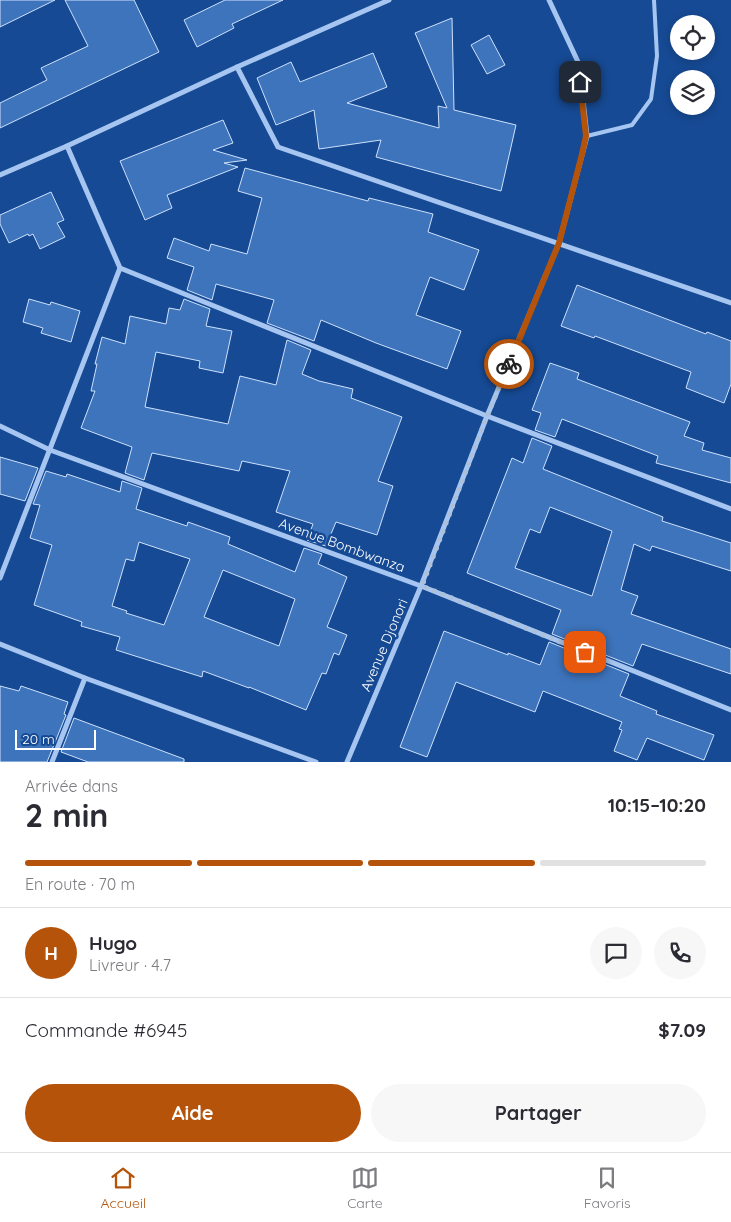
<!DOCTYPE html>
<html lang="fr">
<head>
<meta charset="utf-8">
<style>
  :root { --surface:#fff; --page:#f7f7f7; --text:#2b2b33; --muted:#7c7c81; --line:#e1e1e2; --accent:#b45309 }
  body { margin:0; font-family:Quicksand,sans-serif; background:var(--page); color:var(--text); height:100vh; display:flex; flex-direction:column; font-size:19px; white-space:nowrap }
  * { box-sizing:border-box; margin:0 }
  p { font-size:16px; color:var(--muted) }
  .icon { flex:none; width:28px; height:28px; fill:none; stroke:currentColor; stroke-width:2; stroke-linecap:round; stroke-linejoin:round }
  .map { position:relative; height:762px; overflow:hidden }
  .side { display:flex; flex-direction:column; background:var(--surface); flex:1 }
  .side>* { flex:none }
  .tools { position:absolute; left:670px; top:15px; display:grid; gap:10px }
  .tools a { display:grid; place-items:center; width:45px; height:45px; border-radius:50%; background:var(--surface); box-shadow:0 2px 8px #0003; font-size:25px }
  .scale { position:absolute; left:15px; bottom:12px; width:81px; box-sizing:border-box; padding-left:5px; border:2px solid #fff; border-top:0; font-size:14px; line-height:18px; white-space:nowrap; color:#fff; -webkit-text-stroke:4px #164a94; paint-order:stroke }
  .pin { position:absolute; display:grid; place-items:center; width:42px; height:42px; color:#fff; margin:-21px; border-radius:10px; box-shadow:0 2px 8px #0006 }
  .courier { position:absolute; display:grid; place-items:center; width:50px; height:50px; margin:-25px; border:4px solid #b45309; border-radius:50%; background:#fff; color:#222; box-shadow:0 1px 6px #0007 }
  .summary em { font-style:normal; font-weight:700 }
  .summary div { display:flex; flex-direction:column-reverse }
  .summary { display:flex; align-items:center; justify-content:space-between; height:85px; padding:0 25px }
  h1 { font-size:32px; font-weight:700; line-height:38px }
  .bar { display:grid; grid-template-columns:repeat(4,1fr); gap:8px 5px; align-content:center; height:60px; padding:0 25px }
  .bar i { height:6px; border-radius:4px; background:var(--line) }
  .bar .selected { background:var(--accent) }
  .bar p { grid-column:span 4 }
  .line { display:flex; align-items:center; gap:12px; padding:0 25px; border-top:1px solid var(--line) }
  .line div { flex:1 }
  .round { display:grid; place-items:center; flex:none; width:52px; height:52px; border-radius:26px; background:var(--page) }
  .primary-button { display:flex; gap:10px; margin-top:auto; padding:10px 25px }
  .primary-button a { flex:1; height:58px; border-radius:30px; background:var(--accent); color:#fff; font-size:20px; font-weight:700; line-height:58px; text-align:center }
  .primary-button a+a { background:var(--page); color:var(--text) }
  .menu { display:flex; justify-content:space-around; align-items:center; height:70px; border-top:1px solid var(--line); background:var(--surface); font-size:14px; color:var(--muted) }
  .menu a { display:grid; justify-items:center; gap:2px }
  .menu .selected { color:var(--accent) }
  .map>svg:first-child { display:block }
</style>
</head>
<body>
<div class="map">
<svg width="731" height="762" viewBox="0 0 731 762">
  <rect width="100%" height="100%" fill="#164a94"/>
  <g fill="#3e74bc" stroke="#cde1fc" fill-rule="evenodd">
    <path d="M0,0H55L0,27Z"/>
    <path d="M65,0H134L159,52L0,128V103L47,80L41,68L88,46Z"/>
    <path d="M225,0H283L232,24L234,28L197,47L184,20Z"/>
    <path d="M452,18L454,110L516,125L501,191L376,157L381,140L319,149L314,110L276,125L257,78L291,62L300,82L373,53L387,87L347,103L439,128L438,106L447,108L415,33Z"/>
    <path d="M489,35L505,65L487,74L471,45Z"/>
    <path d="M223,120L233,143L213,150L247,160L224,163L238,167L167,195L172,208L145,220L120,161Z"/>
    <path d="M245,168L368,201L369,198L433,214L428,232L479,250L464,290L430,277L416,315L461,331L447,369L376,343L321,320L314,341L267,323L274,300L216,284L212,300L187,290L194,267L167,258L174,238L209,251L211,244L247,254L262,198L238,191Z"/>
    <path d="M51,192L64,220L57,223L65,237L40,249L33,234L29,236L28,234L9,243L0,224V215Z"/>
    <path d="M577,285L706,334L707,332L731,341V384L724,403L686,388L691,372L595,336L594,338L561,326Z"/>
    <path d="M29,299L50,305L51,302L80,311L71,342L41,333L43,328L23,322Z"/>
    <path d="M184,299L210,309L206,326L232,331L223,373L199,368L200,361L156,352L145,407L228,424L240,376L276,385L287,340L311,350L302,374L319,381L353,389L351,398L402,417L378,481L393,486L377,535L336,522L326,546L307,540L313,524L276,512L290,471L242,461L239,471L152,453L144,480L125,473L132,447L81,428L95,391H91L97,364H95L102,337L125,344L130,316L166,324L169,308L180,310Z"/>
    <path d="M550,363L579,373L577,379L690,422L684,436L704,443L702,450L731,458V483L656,463L658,456L562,419L555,437L535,430L541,413L532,410Z"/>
    <path d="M532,438L552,446L543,469L663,517L662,521L731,543V571L652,546L650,551L634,544L621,590L638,596L631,614L731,649V674L642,644L633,666L552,634L561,610L467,573L512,458L523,463ZM550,507L612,531L592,596L515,568L530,529L540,533Z"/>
    <path d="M0,457L38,468L25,501L0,494Z"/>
    <path d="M46,471L66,477L67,474L120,492L122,481L142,488L136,509L187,526L188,522L230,537L228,544L295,572L304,548L322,554L318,564L347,577L327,627L347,635L339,655L334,653L326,674L322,673L306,710L249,687V688L203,671L202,677L116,650L120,637L81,626L82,622L34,605L52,545L30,538L40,505L33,504ZM139,542L190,559L164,625L126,613L127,611L112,606L126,559L134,561ZM223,570L295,599L279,646L204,617Z"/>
    <path d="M444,631L508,655V653L540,665L549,642L629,674L620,696L657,711L656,714L714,735L704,760L647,738L637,760L614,751L622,730L619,729L622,722L543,691L535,712L456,682L427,757L400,747Z"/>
    <path d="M0,686L19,691L21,686L68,702L64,714L66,715L47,762H0Z"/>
    <path d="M74,718L184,759V762H88L61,752Z"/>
  </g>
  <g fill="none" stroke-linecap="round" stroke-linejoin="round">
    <path stroke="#a6c6f1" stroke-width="4" d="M587,136L632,125L651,99L657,56L654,0"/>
    <g stroke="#a6c6f1" stroke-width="5">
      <path d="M237,67L278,147L731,303"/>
      <path d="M67,146L120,268L487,416L731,509"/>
      <path d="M0,175L67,146L237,67L389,0"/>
      <path d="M0,426L50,450L421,586L731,710"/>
      <path d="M0,578L120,268"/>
      <path d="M0,644L85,678L316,762"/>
      <path d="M52,762L85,678"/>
      <path d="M347,762L421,586L487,416L559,243L587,136L579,64L549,0"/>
    </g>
  </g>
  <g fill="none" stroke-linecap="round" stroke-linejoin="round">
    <path stroke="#adc0da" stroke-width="5" stroke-dasharray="0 9" d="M509,364L487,416L422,586L585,652"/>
    <path stroke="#b45309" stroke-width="6" d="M509,364L559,243L582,154L586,136L580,82"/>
  </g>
  <g text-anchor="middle" stroke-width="5" stroke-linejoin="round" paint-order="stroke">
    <g font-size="14" fill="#fff" stroke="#164a94">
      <text transform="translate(342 545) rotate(20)" y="5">Avenue Bombwanza</text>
      <text transform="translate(384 645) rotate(-67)" y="5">Avenue Djonori</text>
    </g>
  </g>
</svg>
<div class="tools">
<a><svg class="icon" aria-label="locate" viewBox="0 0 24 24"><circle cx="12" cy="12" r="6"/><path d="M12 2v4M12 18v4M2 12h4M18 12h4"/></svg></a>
<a><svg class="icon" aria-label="layers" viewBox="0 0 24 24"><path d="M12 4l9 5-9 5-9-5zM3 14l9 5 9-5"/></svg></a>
</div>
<div class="scale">20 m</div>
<div class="pin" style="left:585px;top:652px;background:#ea580c"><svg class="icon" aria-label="bag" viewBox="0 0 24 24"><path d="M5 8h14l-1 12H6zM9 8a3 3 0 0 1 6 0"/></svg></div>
<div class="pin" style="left:580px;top:82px;background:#1f2937"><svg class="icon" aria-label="home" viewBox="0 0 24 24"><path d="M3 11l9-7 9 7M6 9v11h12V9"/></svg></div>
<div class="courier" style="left:509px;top:364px"><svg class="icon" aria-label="bike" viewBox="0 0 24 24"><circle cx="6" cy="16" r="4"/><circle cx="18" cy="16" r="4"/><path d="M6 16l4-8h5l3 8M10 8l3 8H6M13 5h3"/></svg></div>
</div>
<section class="side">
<div class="summary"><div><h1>2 min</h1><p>Arrivée dans</p></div><em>10:15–10:20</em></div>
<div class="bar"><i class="selected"></i><i class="selected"></i><i class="selected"></i><i></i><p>En route · 70 m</p></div>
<div class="line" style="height:90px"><b class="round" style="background:var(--accent);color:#fff">H</b><div><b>Hugo</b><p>Livreur · 4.7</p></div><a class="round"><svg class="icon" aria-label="chat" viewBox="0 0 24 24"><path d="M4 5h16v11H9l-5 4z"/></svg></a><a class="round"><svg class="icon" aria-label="phone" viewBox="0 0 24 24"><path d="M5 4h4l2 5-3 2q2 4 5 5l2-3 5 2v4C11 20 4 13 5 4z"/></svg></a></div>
<div class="line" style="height:65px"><div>Commande #6945</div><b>$7.09</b></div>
<div class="primary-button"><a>Aide</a><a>Partager</a></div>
</section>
<nav class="menu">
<a class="selected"><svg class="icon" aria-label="home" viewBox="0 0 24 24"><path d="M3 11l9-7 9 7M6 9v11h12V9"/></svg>Accueil</a>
<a><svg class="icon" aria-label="map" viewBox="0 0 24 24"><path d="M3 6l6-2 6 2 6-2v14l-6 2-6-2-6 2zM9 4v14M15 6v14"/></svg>Carte</a>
<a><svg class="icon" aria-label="saved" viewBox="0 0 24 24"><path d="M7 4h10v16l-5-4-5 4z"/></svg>Favoris</a>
</nav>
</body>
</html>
